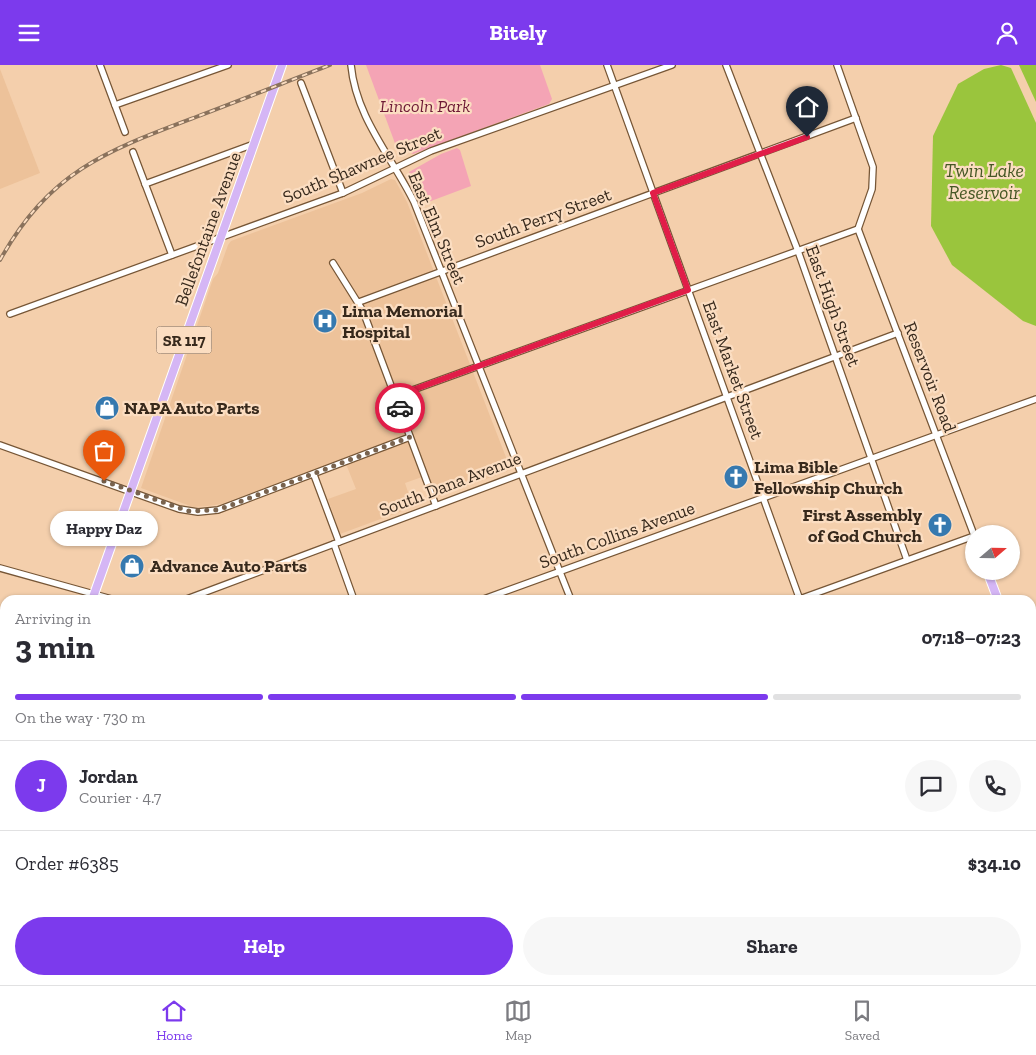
<!DOCTYPE html>
<html lang="en">
<head>
<meta charset="utf-8">
<style>
  :root { --surface:#fff; --page:#f7f7f7; --text:#2b2b33; --muted:#7c7c81; --line:#e1e1e2; --accent:#7c3aed }
  body { margin:0; font-family:"Zilla Slab",serif; background:var(--page); color:var(--text); height:100vh; display:flex; flex-direction:column; font-size:19px; white-space:nowrap }
  * { box-sizing:border-box; margin:0 }
  p { font-size:16px; color:var(--muted) }
  .icon { flex:none; width:28px; height:28px; fill:none; stroke:currentColor; stroke-width:2; stroke-linecap:round; stroke-linejoin:round }
  .map { position:relative; flex:1; overflow:hidden }
  .side { position:absolute; left:0px; top:530px; width:1036px; height:390px; display:flex; flex-direction:column; background:var(--surface); border-radius:15px 15px 0 0; box-shadow:0 1px 4px #0004 }
  .side>* { flex:none }
  .needle { width:32px; rotate:70deg }
  .tools { position:absolute; left:965px; top:460px; display:grid; gap:10px }
  .tools a { display:grid; place-items:center; width:55px; height:55px; border-radius:50%; background:var(--surface); box-shadow:0 1px 4px #0004; font-size:25px }
  .pin { position:absolute; display:grid; place-items:center; width:42px; height:42px; color:#fff; margin:-51px -21px; border-radius:50% 50% 50% 0; rotate:-45deg; box-shadow:0 0 5px #0007 }
  .pin .icon { rotate:45deg }
  .courier { position:absolute; display:grid; place-items:center; width:50px; height:50px; margin:-25px; border:4px solid #e11d48; border-radius:50%; background:#fff; color:#222; box-shadow:0 1px 6px #0007 }
  .bubble { position:absolute; height:35px; border-radius:18px; background:var(--surface); box-shadow:0 1px 4px #0004; font-size:16px; font-weight:700; line-height:35px; text-align:center }
  .summary em { font-style:normal; font-weight:700 }
  .summary div { display:flex; flex-direction:column-reverse }
  .summary { display:flex; align-items:center; justify-content:space-between; height:85px; padding:0 15px }
  h1 { font-size:32px; font-weight:700; line-height:38px }
  .bar { display:grid; grid-template-columns:repeat(4,1fr); gap:8px 5px; align-content:center; height:60px; padding:0 15px }
  .bar i { height:6px; border-radius:4px; background:var(--line) }
  .bar .selected { background:var(--accent) }
  .bar p { grid-column:span 4 }
  .line { display:flex; align-items:center; gap:12px; padding:0 15px; border-top:1px solid var(--line) }
  .line div { flex:1 }
  .round { display:grid; place-items:center; flex:none; width:52px; height:52px; border-radius:26px; background:var(--page) }
  .primary-button { display:flex; gap:10px; margin-top:auto; padding:10px 15px }
  .primary-button a { flex:1; height:58px; border-radius:30px; background:var(--accent); color:#fff; font-size:20px; font-weight:700; line-height:58px; text-align:center }
  .primary-button a+a { background:var(--page); color:var(--text) }
  header { display:flex; justify-content:space-between; align-items:center; height:65px; padding:0 15px; background:var(--accent); color:#fff; font-size:22px; font-weight:700 }
  .tabs { display:flex; justify-content:space-around; align-items:center; height:70px; border-top:1px solid var(--line); background:var(--surface); font-size:14px; color:var(--muted) }
  .tabs a { display:grid; justify-items:center; gap:2px }
  .tabs .selected { color:var(--accent) }
  .map>svg:first-child { display:block }
</style>
</head>
<body>
<header><svg class="icon" aria-label="menu" viewBox="0 0 24 24"><path d="M4 6h16M4 12h16M4 18h16"/></svg>Bitely<svg class="icon" aria-label="person" viewBox="0 0 24 24"><circle cx="12" cy="8" r="4"/><path d="M4 21q1-7 8-7t8 7"/></svg></header>
<div class="map">
<svg width="1036" height="920" viewBox="0 0 1036 920">
  <rect width="100%" height="100%" fill="#f4cfac"/>
  <g fill="#edc29a">
    <path d="M0,4L40,108L0,124Z"/>
    <path d="M391,114L395,115L407,137L511,405L431,434L422,412L405,418L413,442L340,469L328,434L356,424L344,394L221,439L208,441L193,442L141,423L213,214L218,208L228,180L231,176L362,128Z"/>
    <path d="M0,630H5V915H158L150,920H0Z"/>
  </g>
  <g fill="#f4a4b5">
    <path d="M366,0H540L552,34L549,39L413,89L396,81Z"/>
    <path d="M457,83L460,85L471,121L423,139L409,107L441,89Z"/>
  </g>
  <g fill="#9ac53d">
    <path d="M1001,0L1011,3L1036,58V261L1023,256L952,200L931,161L933,71L958,19L984,4Z"/>
    <path d="M1019,0H1036V37Z"/>
  </g>
  <g fill="none" stroke-linecap="round" stroke-linejoin="round">
    <defs>
      <g id="minor">
        <path d="M100,0L125,67"/>
        <path d="M351,0C356,53 392,92 414,137L571,535"/>
        <path d="M607,0L800,535"/>
        <path d="M726,0L798,186L907,495"/>
        <path d="M837,0L873,102L872,124L858,164"/>
        <path d="M301,18L343,128"/>
        <path d="M115,40L228,0"/>
        <path d="M133,87L172,190"/>
        <path d="M145,119L254,79"/>
        <path d="M858,164L974,470"/>
        <path d="M333,198L363,246L436,441"/>
        <path d="M359,237L856,53"/>
        <path d="M10,249L343,128L431,86L672,0"/>
        <path d="M396,331L858,164"/>
        <path d="M0,380L179,444L198,447L218,445L410,372"/>
        <path d="M314,410L339,477"/>
        <path d="M334,479L354,535"/>
        <path d="M0,503L115,535"/>
        <path d="M184,535L898,268"/>
        <path d="M481,535L1036,334"/>
        <path d="M797,535L974,471"/>
        <path d="M0,596L5,598"/>
        <path d="M1031,810L1036,809"/>
        <path d="M1031,851L1036,850"/>
        <path d="M117,915L119,920"/>
        <path d="M390,915L392,920"/>
        <path d="M867,915V920"/>
        <path d="M290,920L304,915"/>
        <path d="M731,920L742,915"/>
        <path d="M821,920L836,915"/>
        <path d="M936,920L939,915"/>
        <path d="M998,920L1000,915"/>
      </g>
      <g id="major">
        <path d="M987,506L998,535"/>
        <path d="M92,535L282,0"/>
        <path d="M1031,622L1036,635"/>
        <path d="M0,824L5,778"/>
        <path d="M0,890L5,908"/>
        <path d="M8,915L9,920"/>
      </g>
      <g id="highway">
        <path d="M1031,758L1036,757"/>
        <path d="M1031,780L1036,778"/>
        <path d="M594,920L607,915"/>
        <path d="M647,920L661,915"/>
      </g>
    </defs>
    <use href="#minor" stroke="#765636" stroke-width="8"/>
    <use href="#major" stroke="#fff" stroke-width="10"/>
    <use href="#highway" stroke="#fff" stroke-width="11"/>
    <use href="#minor" stroke="#fff" stroke-width="5.5"/>
    <use href="#major" stroke="#d5b6f5" stroke-width="8"/>
    <use href="#highway" stroke="#b985ef" stroke-width="9"/>
    <defs>
      <path id="rail" d="M0,195C50,106 106,86 196,52C241,35 286,17 330,0"/>
    </defs>
    <use href="#rail" stroke="#8a725c" stroke-width="4"/>
    <use href="#rail" stroke="#fbddc1" stroke-width="2" stroke-dasharray="5.5" stroke-linecap="butt"/>
  </g>
  <g fill="none" stroke-linecap="round" stroke-linejoin="round">
    <path stroke="#79634e" stroke-width="5" stroke-dasharray="0 9" d="M104,416L188,446L218,445L410,372L400,343"/>
    <path stroke="#e11d48" stroke-width="6" d="M400,343L396,331L688,225L653,128L807,72"/>
  </g>
  <defs>
    <symbol id="hospital-disc" viewBox="-11 -11 22 22"><circle r="9.5" fill="#3679af" stroke="#fbddc1"/><path d="M-5-5h3v3.5h4V-5h3V5h-3V1.5h-4V5h-3Z" fill="#fff"/></symbol>
    <symbol id="shop-disc" viewBox="-11 -11 22 22"><circle r="9.5" fill="#3679af" stroke="#fbddc1"/><path d="M-5-2.5h2.3a2.7 3.5 0 0 1 5.4 0H5L5.5 6h-11ZM-1.5-2.5h3a1.5 2.3 0 0 0-3 0Z" fill="#fff"/></symbol>
    <symbol id="church-disc" viewBox="-11 -11 22 22"><circle r="9.5" fill="#3679af" stroke="#fbddc1"/><path d="M-1.2-6h2.4v3.5h3.3v2.4h-3.3V6h-2.4V-.1h-3.3v-2.4h3.3Z" fill="#fff"/></symbol>
  </defs>
  <g fill-rule="evenodd">
    <use href="#hospital-disc" x="311" y="242" width="28" height="28"/>
    <use href="#shop-disc" x="93" y="329" width="28" height="28"/>
    <use href="#church-disc" x="722" y="398" width="28" height="28"/>
    <use href="#church-disc" x="926" y="446" width="28" height="28"/>
    <use href="#shop-disc" x="118" y="487" width="28" height="28"/>
  </g>
  <g text-anchor="middle" stroke-width="4.5" stroke-linejoin="round" paint-order="stroke">
    <rect fill="#fbddc1" stroke="#725f4e" stroke-width="1" x="156.5" y="261.5" width="55" height="27" rx="4"/>
    <g font-size="16" font-weight="bold" fill="#37291c">
      <text x="184" y="281">SR 117</text>
    </g>
    <g font-size="18" font-style="italic" fill="#6e1a36" stroke="#fbddc1">
      <text x="425" y="47">Lincoln Park</text>
    </g>
    <g font-size="18" fill="#37291c" stroke="#fbddc1">
      <text transform="translate(362 100) rotate(-23)" y="6">South Shawnee Street</text>
      <text transform="translate(543 153) rotate(-20)" y="6">South Perry Street</text>
      <text transform="translate(437 163) rotate(67)" y="6">East Elm Street</text>
      <text transform="translate(208 164) rotate(-70)" y="6">Bellefontaine Avenue</text>
      <text transform="translate(833 241) rotate(70)" y="6">East High Street</text>
      <text transform="translate(733 305) rotate(70)" y="6">East Market Street</text>
      <text transform="translate(930 312) rotate(69)" y="6">Reservoir Road</text>
      <text transform="translate(450 419) rotate(-21)" y="6">South Dana Avenue</text>
      <text transform="translate(617 470) rotate(-20)" y="6">South Collins Avenue</text>
    </g>
    <g font-size="18" font-weight="bold" fill="#37291c" stroke="#fbddc1" text-anchor="start">
      <text x="342" y="252">Lima Memorial<tspan x="342" dy="21">Hospital</tspan></text>
      <text x="124" y="349">NAPA Auto Parts</text>
      <text x="754" y="408">Lima Bible<tspan x="754" dy="21">Fellowship Church</tspan></text>
      <text x="922" y="456" text-anchor="end">First Assembly<tspan x="922" dy="21">of God Church</tspan></text>
      <text x="150" y="507">Advance Auto Parts</text>
    </g>
    <g font-size="19" font-style="italic" fill="#455724" stroke="#fbddc1">
      <text x="984" y="112">Twin Lake<tspan x="984" dy="22">Reservoir</tspan></text>
    </g>
  </g>
</svg>
<div class="tools">
<a><svg class="needle" viewBox="-14 -14 28 28"><path d="M0-13l5 13h-10z" fill="#e53935"/><path d="M0 13l5-13h-10z" fill="#7c7c81"/></svg></a>
</div>
<div class="pin" style="left:104px;top:416px;background:#ea580c"><svg class="icon" aria-label="bag" viewBox="0 0 24 24"><path d="M5 8h14l-1 12H6zM9 8a3 3 0 0 1 6 0"/></svg></div>
<div class="pin" style="left:807px;top:72px;background:#1f2937"><svg class="icon" aria-label="home" viewBox="0 0 24 24"><path d="M3 11l9-7 9 7M6 9v11h12V9"/></svg></div>
<div class="courier" style="left:400px;top:343px"><svg class="icon" aria-label="car" viewBox="0 0 24 24"><path d="M5 17H2v-5l4-1 3-4h7l3 4 3 1v5h-3M9 17h6M6 11h13"/><circle cx="7" cy="17" r="2"/><circle cx="17" cy="17" r="2"/></svg></div>
<div class="bubble" style="left:50px;top:446px;width:108px">Happy Daz</div>
<section class="side">
<div class="summary"><div><h1>3 min</h1><p>Arriving in</p></div><em>07:18–07:23</em></div>
<div class="bar"><i class="selected"></i><i class="selected"></i><i class="selected"></i><i></i><p>On the way · 730 m</p></div>
<div class="line" style="height:90px"><b class="round" style="background:var(--accent);color:#fff">J</b><div><b>Jordan</b><p>Courier · 4.7</p></div><a class="round"><svg class="icon" aria-label="chat" viewBox="0 0 24 24"><path d="M4 5h16v11H9l-5 4z"/></svg></a><a class="round"><svg class="icon" aria-label="phone" viewBox="0 0 24 24"><path d="M5 4h4l2 5-3 2q2 4 5 5l2-3 5 2v4C11 20 4 13 5 4z"/></svg></a></div>
<div class="line" style="height:65px"><div>Order #6385</div><b>$34.10</b></div>
<div class="primary-button"><a>Help</a><a>Share</a></div>
</section>
</div>
<nav class="tabs">
<a class="selected"><svg class="icon" aria-label="home" viewBox="0 0 24 24"><path d="M3 11l9-7 9 7M6 9v11h12V9"/></svg>Home</a>
<a><svg class="icon" aria-label="map" viewBox="0 0 24 24"><path d="M3 6l6-2 6 2 6-2v14l-6 2-6-2-6 2zM9 4v14M15 6v14"/></svg>Map</a>
<a><svg class="icon" aria-label="saved" viewBox="0 0 24 24"><path d="M7 4h10v16l-5-4-5 4z"/></svg>Saved</a>
</nav>
</body>
</html>
